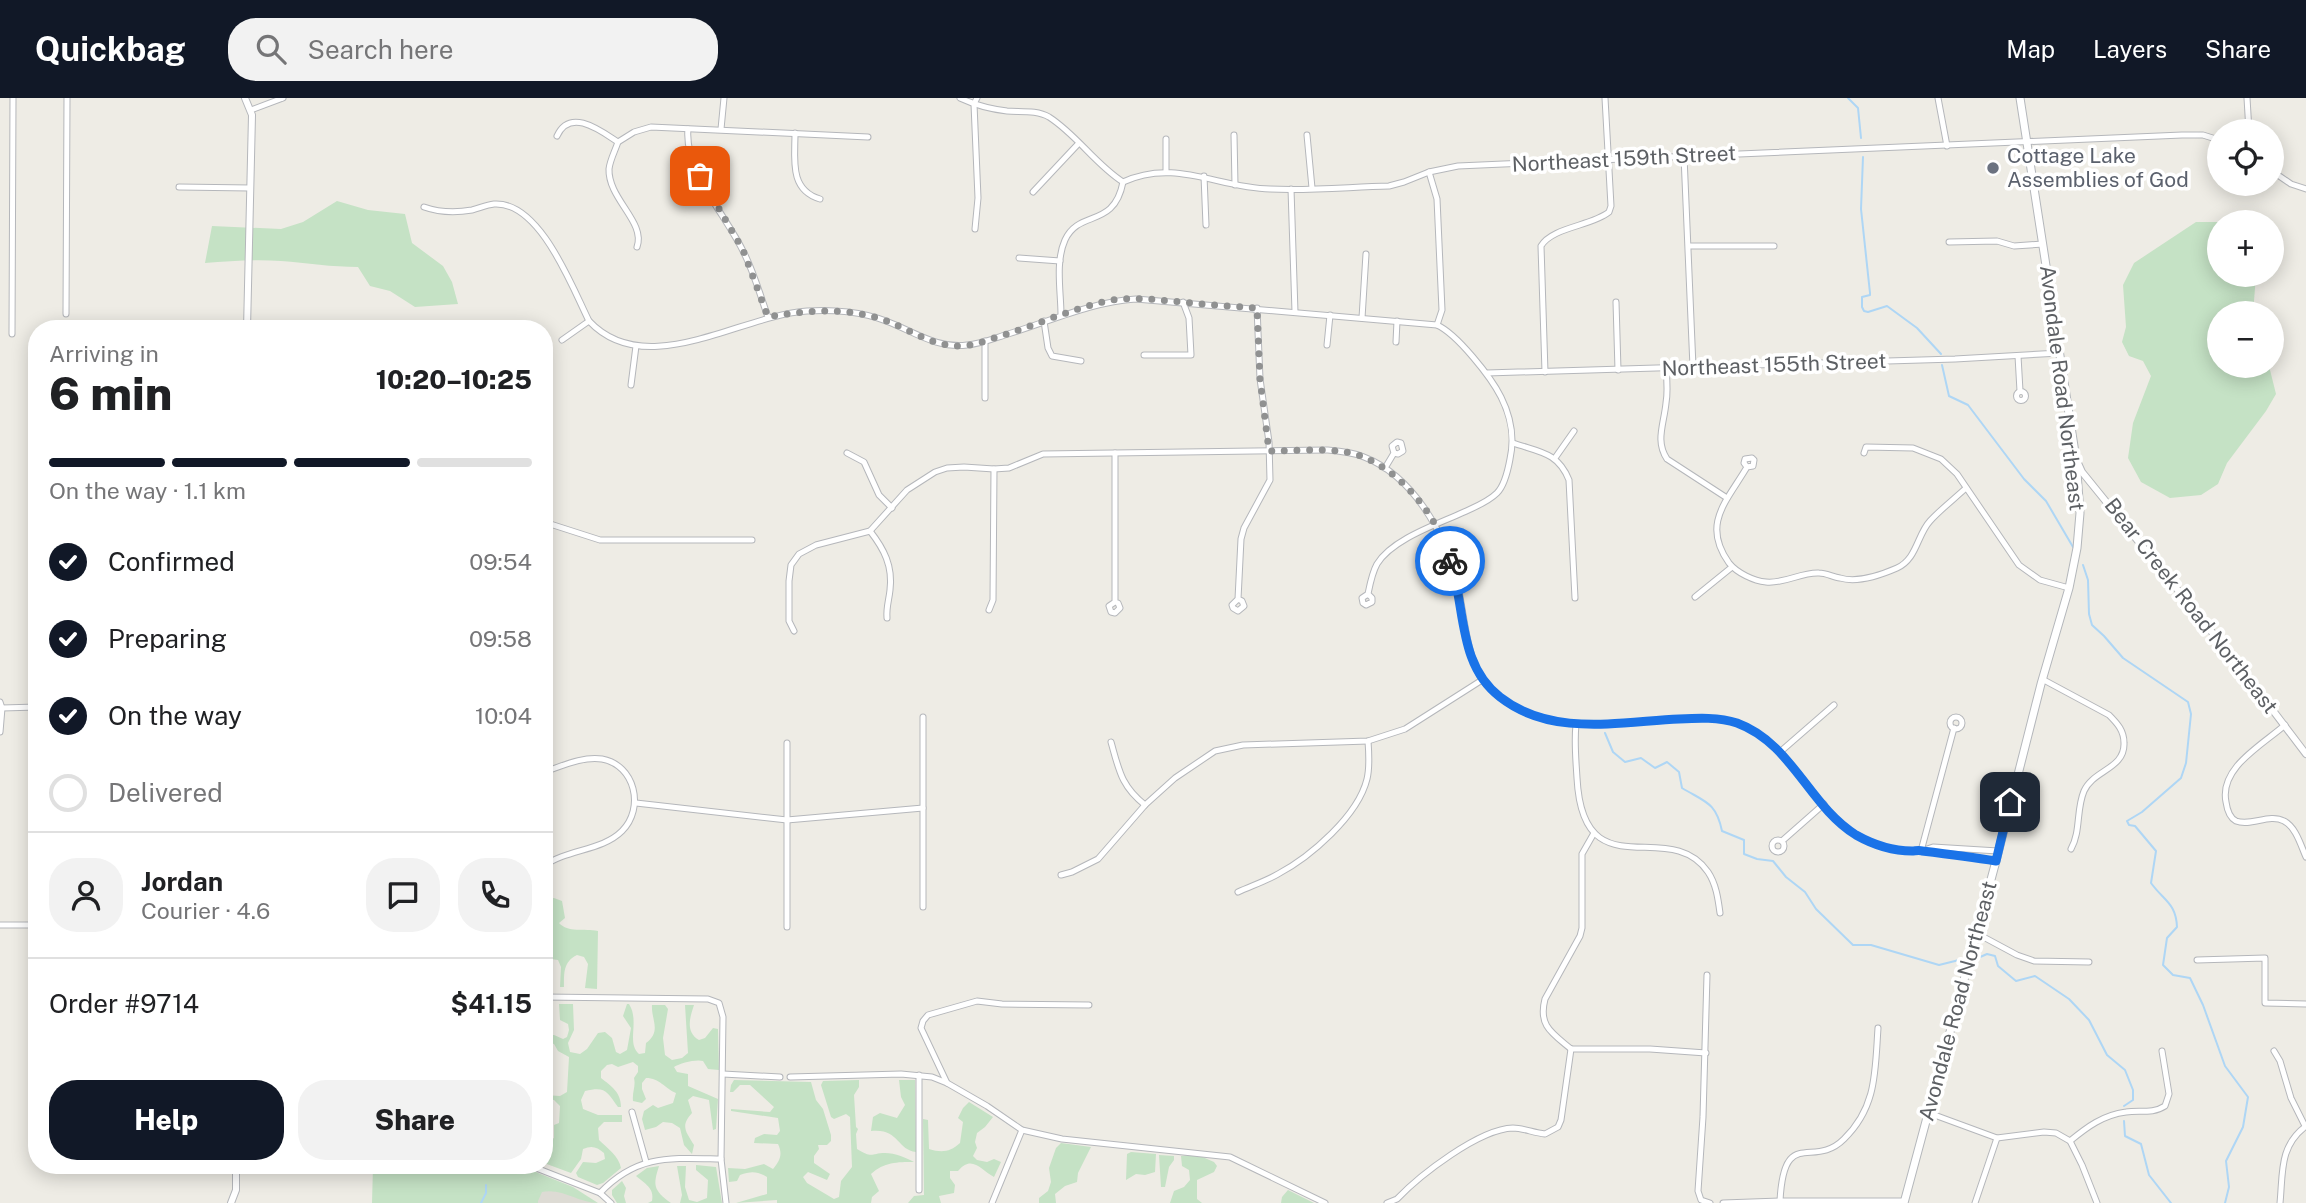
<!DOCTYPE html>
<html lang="en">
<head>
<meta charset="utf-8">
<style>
  :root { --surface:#fff; --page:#f2f2f2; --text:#202124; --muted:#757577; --line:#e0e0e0; --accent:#111827 }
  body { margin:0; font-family:"Public Sans",sans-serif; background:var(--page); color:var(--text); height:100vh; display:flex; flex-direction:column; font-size:26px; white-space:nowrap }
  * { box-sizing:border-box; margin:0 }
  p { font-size:23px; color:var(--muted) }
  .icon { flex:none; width:38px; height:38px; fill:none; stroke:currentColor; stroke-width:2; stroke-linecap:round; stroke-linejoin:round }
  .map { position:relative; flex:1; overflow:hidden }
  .panel { position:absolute; left:28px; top:222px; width:525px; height:854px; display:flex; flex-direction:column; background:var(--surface); border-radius:28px; box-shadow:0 4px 18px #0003 }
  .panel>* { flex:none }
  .fabs { position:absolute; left:2207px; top:21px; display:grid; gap:14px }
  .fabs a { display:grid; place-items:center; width:77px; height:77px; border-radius:50%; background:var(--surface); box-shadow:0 4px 18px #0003; font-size:35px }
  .pin { position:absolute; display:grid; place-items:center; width:60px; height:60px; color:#fff; margin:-30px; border-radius:14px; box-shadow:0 4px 10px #0006 }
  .courier { position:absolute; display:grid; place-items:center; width:70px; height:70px; margin:-35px; border:5px solid #1a73e8; border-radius:50%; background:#fff; color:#222; box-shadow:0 2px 9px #0007 }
  .head em { font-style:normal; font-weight:800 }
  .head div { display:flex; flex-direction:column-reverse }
  .head { display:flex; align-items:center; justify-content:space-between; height:119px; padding:0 21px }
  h1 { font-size:46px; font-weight:800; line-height:52px }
  .bar { display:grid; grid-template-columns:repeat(4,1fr); gap:10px 7px; align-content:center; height:84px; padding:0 21px }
  .bar i { height:9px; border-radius:5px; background:var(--line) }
  .bar .active { background:var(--accent) }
  .bar p { grid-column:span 4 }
  .line { display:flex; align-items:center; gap:18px; padding:0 21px; border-top:2px solid var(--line) }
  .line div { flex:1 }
  .round { display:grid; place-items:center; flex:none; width:74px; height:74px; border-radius:28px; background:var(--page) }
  ol { padding:0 21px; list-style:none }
  li { display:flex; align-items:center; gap:21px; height:77px }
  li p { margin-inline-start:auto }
  li .icon { padding:7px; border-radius:50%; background:var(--accent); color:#fff; stroke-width:4 }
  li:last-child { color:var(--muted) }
  li i { width:38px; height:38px; border:4px solid var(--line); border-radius:50% }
  .cta { display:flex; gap:14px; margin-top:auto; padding:14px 21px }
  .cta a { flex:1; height:80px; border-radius:28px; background:var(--accent); color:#fff; font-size:28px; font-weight:800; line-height:80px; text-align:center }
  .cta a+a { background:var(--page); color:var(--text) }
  header { display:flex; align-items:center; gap:42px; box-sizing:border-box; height:98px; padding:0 35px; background:var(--accent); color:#fff }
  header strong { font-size:33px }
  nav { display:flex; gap:38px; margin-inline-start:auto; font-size:24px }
  .search { width:490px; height:63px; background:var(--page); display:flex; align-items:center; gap:18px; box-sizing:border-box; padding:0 24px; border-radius:28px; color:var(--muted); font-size:26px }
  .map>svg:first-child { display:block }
</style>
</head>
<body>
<header>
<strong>Quickbag</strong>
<div class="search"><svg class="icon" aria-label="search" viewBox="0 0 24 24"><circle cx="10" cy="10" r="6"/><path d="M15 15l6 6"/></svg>Search here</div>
<nav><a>Map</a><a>Layers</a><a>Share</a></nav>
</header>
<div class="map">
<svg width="2306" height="1105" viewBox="0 0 2306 1105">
  <rect width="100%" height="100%" fill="#eeece5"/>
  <path fill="#dddbd4" d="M544,1080L597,1105H535Z"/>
  <g fill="#c5e2c5">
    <path d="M337,103L368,112L405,116L412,145L443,168L452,184L458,206L415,209L390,193L370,188L358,169C332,169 307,165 281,163C256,161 230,163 205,165L212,128L281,131L303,124Z"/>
    <path d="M2196,124H2219V177L2256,178L2253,215H2219V268H2269L2276,296L2266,313L2227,365L2218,386L2201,397L2170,400L2141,384L2128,360L2133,325L2151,278L2143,263L2129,258L2122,244L2126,229L2123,187L2134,165Z"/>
    <path d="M554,800L562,803L565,820L559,825C568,835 584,830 598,833L597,891L585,890L588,866L584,859L577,857C563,864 564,875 564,889H560L561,869L558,862L544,860V801Z"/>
    <path d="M559,906H573L574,932L568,945L570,954L580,956L587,951L598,935L605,934L612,940L616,954L620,956L627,952L631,930L623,918L627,906H629C640,923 626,945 639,956L645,955L646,945C662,933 651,922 652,907H665L668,911L663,940L665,957L672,962L682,960L688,955L685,907H694C690,919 685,934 699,942L705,940L713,930L718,931L719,972L708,971L703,963C696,961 680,965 674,969L677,974L688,976V988L718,1001L716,1031L713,1032L709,1002L693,998L688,1002L692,1015C680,1028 686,1034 694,1047L692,1056L684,1047L680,1030L672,1025L663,1024L656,1029L645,1032L642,1021L644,1013L653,1007L658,1010L673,1005L676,995C664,990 660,980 646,980L642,985V991L646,1001L642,1005L633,1003C632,994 636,988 634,980L638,974V968L633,964L618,969L612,966L607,967L601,973V980C611,988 621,994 621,1009H618C607,993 605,988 585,993L581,1002L583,1011L598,1017H622V1024H604L598,1030L599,1042C607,1050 619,1058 621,1070L603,1085L597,1087L578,1079L576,1075L583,1064L596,1065L605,1061L604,1055C597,1049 592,1047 583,1051L581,1061L571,1075L544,1065V1046L554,1040V1027L559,1025L560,1008L554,1002L544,1001V997L560,998L567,994L569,959L558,953L554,946L544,943V937H554L563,941L567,939L569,932L568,926L560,922Z"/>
    <path d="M734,982L811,984L816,1002L823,1011L831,1037V1043L827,1047H818L819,1051L814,1058V1065L830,1076L827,1082L808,1074L803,1079L807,1085L834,1101L839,1099L841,1083L852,1069L850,1019L846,1016L834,1021L831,1019L821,987L823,983L859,982V989L854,997L856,1029L858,1031L856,1036L857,1051C873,1061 871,1055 885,1055C895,1055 907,1060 914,1064C897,1064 884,1064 871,1076L879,1093L872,1099L871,1105H777V1102L736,1105L767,1096V1079C757,1073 751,1073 740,1077L737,1083L729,1084L728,1070L745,1071L764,1066L773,1071C780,1063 783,1056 778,1046L754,1045L755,1040L764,1036L777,1037L780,1033L778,1020L731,1013V1011L770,1014L774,1009L750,987H740L733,994H730L731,987Z"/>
    <path d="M899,982H915L916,1054C897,1052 899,1030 871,1033L873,1019L880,1015L897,1020L905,1007L901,999Z"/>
    <path d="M969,1004L993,1019L985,1029L977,1035L975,1044L977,1050L973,1058L977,1062L987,1064L994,1061L1001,1064L994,1079C981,1072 972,1056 958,1073H950V1080L955,1087L954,1095L939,1098L941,1105H908L914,1098L924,1097L923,1021L928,1022L929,1051C942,1055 950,1054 960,1045L963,1024L958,1020L963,1010Z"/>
    <path d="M1061,1045L1091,1049L1078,1075L1077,1084L1065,1088L1055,1096L1056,1105H1039V1100L1048,1093L1051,1084L1049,1070L1056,1050Z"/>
    <path d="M1131,1054L1156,1056L1155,1074L1145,1077L1136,1076L1126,1082L1127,1056Z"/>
    <path d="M1159,1057L1174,1058V1062L1169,1069L1165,1089H1161Z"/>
    <path d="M1198,1057L1214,1064L1217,1068L1214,1074L1197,1082V1101L1202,1105H1170L1174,1093L1184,1089L1190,1082L1189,1072L1182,1068L1181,1058Z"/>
    <path d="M696,1067L716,1069L722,1105H680L682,1097L677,1068H686L685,1089L689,1102L697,1104L707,1100L708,1082L696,1072Z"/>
    <path d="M373,1068H525L538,1075L573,1089L598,1105C578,1105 563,1090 542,1094L538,1103V1105H372Z"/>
    <path d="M659,1068C653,1087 653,1092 671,1105H648L652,1103C655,1090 644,1085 636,1078L647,1070Z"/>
    <path d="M622,1083L626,1090L624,1098L626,1105H617L612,1097V1092Z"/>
    <path d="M1288,1092L1314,1105H1281L1282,1099Z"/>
  </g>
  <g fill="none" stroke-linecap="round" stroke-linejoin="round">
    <g stroke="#aed6f5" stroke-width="2">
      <path d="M1848,0L1858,10L1861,40"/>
      <path d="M1863,59L1861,111L1870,195V197L1862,199V209L1864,213L1868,214L1887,208L1917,230L1941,256"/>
      <path d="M1942,267L1949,298L1968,307L2024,381L2046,403L2073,449"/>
      <path d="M2083,467L2088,482L2089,516L2092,527L2104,538L2123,560L2188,604L2191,616L2186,665L2181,680L2142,714L2127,723L2129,727L2135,728L2156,753L2151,785C2164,803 2176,805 2177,829L2167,840L2163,867L2173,877L2190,880L2203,907L2225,968L2248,999L2243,1029L2226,1063L2229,1089L2225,1105"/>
      <path d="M1605,635L1613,654L1625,664L1641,660L1655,670L1667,664L1679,674L1682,690C1705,704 1716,704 1722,733L1744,742V756L1757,761L1773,763L1786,779L1805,794L1816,811L1853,847H1871L1939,867L1963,861"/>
      <path d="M1978,860L1987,856L1995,858L1998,868L2016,883L2035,878L2069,901L2089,922L2107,957L2125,972L2133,992V1002L2124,1008"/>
      <path d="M2124,1023L2125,1038L2141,1046L2149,1077L2171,1105"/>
      <path d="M481,1105L486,1095V1087"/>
    </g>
    <defs>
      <g id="minor">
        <path d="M960,0C975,7 990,11 1007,13C1021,14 1037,12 1049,19C1077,37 1095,66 1123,84"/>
        <path d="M1938,0L1947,48"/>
        <path d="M2247,0L2249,33"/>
        <path d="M251,12L283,0"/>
        <path d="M688,31C684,72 725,116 743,153C754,174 760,197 768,219"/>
        <path d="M721,31L724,0"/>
        <path d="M795,35C795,61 789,92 820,101"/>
        <path d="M1234,37L1235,87"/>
        <path d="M1307,37L1312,90"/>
        <path d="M557,38C570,9 601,33 618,44L634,34L651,29L868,39"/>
        <path d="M1166,41V74"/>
        <path d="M618,44C615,53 610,62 609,71C608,101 646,124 637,149"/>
        <path d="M1684,58L1693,269"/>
        <path d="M2272,73L2291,86L2306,91"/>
        <path d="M1429,74L1437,101L1442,212L1437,227"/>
        <path d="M1204,78L1206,127"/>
        <path d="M1123,84C1175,60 1218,90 1270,91C1309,93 1349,89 1389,88L1404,84L1429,74L1458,68L2182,37H2203L2219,42"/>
        <path d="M179,89L250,90"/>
        <path d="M1291,91L1295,214"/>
        <path d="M1033,94L1079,45"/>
        <path d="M424,109C441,115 455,115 472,112C480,110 486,107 494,106C540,103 572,189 589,223C646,284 741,217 807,213C833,211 863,214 886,223C913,233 937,251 967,247C981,246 995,240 1008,236C1051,223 1091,204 1136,201L1437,227C1457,236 1491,279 1501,299C1511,319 1515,338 1510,361C1508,372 1505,387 1497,395C1488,404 1475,409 1464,414C1438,426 1392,441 1377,466C1372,475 1370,486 1368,496L1362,500L1363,505L1366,507L1372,504V500L1368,496"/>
        <path d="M975,131L978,100L974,6L977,0"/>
        <path d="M1949,144L1997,143L2014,148L2043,146"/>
        <path d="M1689,148H1774"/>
        <path d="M1019,160L1060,163"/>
        <path d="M1616,204L1618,272"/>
        <path d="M66,216L67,0"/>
        <path d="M1061,217C1061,194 1055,164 1065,142C1079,111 1114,131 1123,84"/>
        <path d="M1362,220L1366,156"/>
        <path d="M1044,223L1048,250L1052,258L1081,263"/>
        <path d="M12,236L13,0"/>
        <path d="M562,242L589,223"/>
        <path d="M985,243V300"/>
        <path d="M1396,244L1397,223"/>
        <path d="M1327,247L1330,217"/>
        <path d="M1144,257H1191L1189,220L1183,204"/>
        <path d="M2018,258L2020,293"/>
        <path d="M1666,271C1667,282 1668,294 1666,305C1664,326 1655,343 1667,361L1727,400"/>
        <path d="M1545,274L1541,148C1552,129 1592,128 1609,114L1611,108L1605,0"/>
        <path d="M1487,275L1955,261L2060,255"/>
        <path d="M631,287L636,248"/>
        <circle cx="2021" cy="298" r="4.5"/>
        <path d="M1513,345C1539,354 1558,354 1569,382L1575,500"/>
        <path d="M847,355L864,364L879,397L892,410"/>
        <path d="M1115,355V504L1118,505L1120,510L1115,515L1111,514L1109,508L1115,504"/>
        <path d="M1864,355L1866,349L1913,350L1941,361L1957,376L2019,467L2040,482L2069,490"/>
        <path d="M1555,360L1574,333"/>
        <path d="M1747,369L1753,368L1754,362L1752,360L1745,361L1744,365L1747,369C1727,403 1701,426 1729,465C1737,475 1754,483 1766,484C1785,486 1801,474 1819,475C1826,475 1833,479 1840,480C1857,485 1881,477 1897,470C1917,461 1917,437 1930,423C1941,411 1954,401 1966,390"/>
        <path d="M1385,370L1394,355L1392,348L1397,344L1401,345L1403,353L1398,356L1394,355"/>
        <path d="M544,424L600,442H752"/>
        <path d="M870,433C884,451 893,468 890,492C889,502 886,510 887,520"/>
        <path d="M1695,499L1732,469"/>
        <path d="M1238,501L1232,507L1233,510L1238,513L1244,508L1242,503L1238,501L1241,441L1244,430L1270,382L1269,344L1260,281L1257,210"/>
        <path d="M989,512L993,502L994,371"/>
        <path d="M794,533L789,523V483L791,467L799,456L816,447L870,433L907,392L935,374L947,370L964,369L994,371L1009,370L1043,356L1327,352C1339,353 1352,354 1364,359C1413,378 1445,435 1457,484C1465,518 1465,551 1482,582"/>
        <path d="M2042,581L2109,617C2118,626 2124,633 2124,645C2125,671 2093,672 2084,693C2076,712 2081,733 2071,751"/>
        <path d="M0,604L2,610L0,634"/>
        <path d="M2,610L37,609"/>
        <circle cx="1956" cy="625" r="6"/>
        <path d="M1576,627C1574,644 1576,663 1577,680C1583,795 1669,717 1708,774C1716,786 1718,800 1720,815"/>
        <path d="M2285,627C2262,647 2219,670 2226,704C2227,711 2230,720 2236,723C2251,729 2269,715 2284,723C2296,729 2301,748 2306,759"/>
        <path d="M1111,644C1119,672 1121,688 1145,707"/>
        <path d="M787,645V829"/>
        <path d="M1780,654L1834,607"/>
        <path d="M544,674C562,668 583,658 602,661C635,667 645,710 622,733C602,753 567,751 544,768"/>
        <path d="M636,705L787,722L923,710"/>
        <circle cx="1778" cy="748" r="6"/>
        <path d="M1782,743L1824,706"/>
        <path d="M1921,753L1954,630"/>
        <path d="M1921,753L1933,749L1998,753"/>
        <path d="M1061,777L1072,774L1098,761L1145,707L1175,680L1215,653L1243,647L1368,643L1405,631L1482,582C1532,642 1609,625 1677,621C1697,620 1717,619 1736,625C1791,642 1809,707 1855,736C1871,746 1893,753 1911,753C1913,753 1920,752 1922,753C1946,756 1971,759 1996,763"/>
        <path d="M1238,794C1251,788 1266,783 1278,776C1310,759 1358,718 1367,681C1370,669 1369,656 1368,643"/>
        <path d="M923,809V619"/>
        <path d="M0,827H37"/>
        <path d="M1976,835L2017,857L2034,863L2089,864"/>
        <path d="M2197,862L2265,860V905L2306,906"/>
        <path d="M1707,877L1703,1019L1698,1093L1701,1102L1710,1105"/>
        <path d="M544,899L708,901L719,905L723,919L721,1061L726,1105"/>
        <path d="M1571,951C1552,935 1538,928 1545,901L1580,838L1582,830V756L1594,735"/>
        <path d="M1571,951H1650L1706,955"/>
        <path d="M2274,953L2280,963L2291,1000L2305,1028"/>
        <path d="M723,976L780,979"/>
        <path d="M919,977V1092"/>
        <path d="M790,979L901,976L932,979L947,985L987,1008L1022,1032L1062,1041L1230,1059L1325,1105"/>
        <path d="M947,985L921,930L923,923L928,917L977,903L1002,906L1089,907"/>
        <path d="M632,1014L646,1064"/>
        <path d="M1929,1015L1997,1040L2044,1034L2056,1035L2070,1043C2087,1029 2103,1017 2126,1014C2139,1012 2153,1016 2165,1008L2169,996L2162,953"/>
        <path d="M2070,1043L2082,1067L2097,1105"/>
        <path d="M531,1068L600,1095L611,1105"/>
        <path d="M600,1095C637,1056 671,1060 721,1061"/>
        <path d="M1780,1103C1784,1027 1813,1072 1844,1041C1877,1009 1875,973 1878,930"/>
        <path d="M992,1105L1022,1032"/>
        <path d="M1387,1105L1397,1101C1420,1077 1479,1031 1513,1030C1523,1030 1534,1035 1545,1036L1558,1029L1561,1022L1571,951"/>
        <path d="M1723,1105L1780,1103H1904"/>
        <path d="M1975,1105L1997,1040"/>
        <path d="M2280,1105C2283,1075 2279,1048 2306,1028"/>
      </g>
      <g id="tertiary">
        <path d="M245,0L252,17L247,231"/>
        <path d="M2077,363L2082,374L2237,565L2306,656"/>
        <path d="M231,1105L236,1092V1068"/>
      </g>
      <path id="secondary" d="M1904,1105L1996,763L2041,586L2069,490L2077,450L2080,415L2076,361L2020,0"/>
    </defs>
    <use href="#minor" stroke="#b5b7bb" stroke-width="7"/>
    <use href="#tertiary" stroke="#b5b7bb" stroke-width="8"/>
    <use href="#secondary" stroke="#b4b7bb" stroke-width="9"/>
    <use href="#minor" stroke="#fff" stroke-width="5"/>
    <use href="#tertiary" stroke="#fff" stroke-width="6"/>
    <use href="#secondary" stroke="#fff" stroke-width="7"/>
  </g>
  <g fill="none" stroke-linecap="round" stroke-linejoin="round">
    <path stroke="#909191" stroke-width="7" stroke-dasharray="0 12.6" d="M700,78L743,152L768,219C807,212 846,209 884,222C909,231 932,248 959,248C974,248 987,242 1001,238C1036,227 1071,211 1107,203C1132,198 1157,202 1182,204C1207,207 1232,208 1257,210L1260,281L1269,353C1294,353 1321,350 1346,354C1383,360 1418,395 1436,428C1441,439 1446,451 1450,463"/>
    <path stroke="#1a73e8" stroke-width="9" d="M1450,463C1466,508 1457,566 1500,599C1551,639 1618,624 1679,621C1698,620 1719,619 1737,625C1792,645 1809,708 1856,737C1872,746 1893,753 1912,753C1915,753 1919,752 1922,753C1947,756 1971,759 1996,763L2010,704"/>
  </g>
  <circle fill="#6b7280" stroke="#fff" stroke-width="2.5" cx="1993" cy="70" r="7"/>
  <g text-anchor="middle" stroke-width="7" stroke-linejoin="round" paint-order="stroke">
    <g font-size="21" fill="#5b616d" stroke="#fff" text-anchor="start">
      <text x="2007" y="65">Cottage Lake<tspan x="2007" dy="24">Assemblies of God</tspan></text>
    </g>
    <g font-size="21" fill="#5d6064" stroke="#fff">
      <text transform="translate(1624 61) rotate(-3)" y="7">Northeast 159th Street</text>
      <text transform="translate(1774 267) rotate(-2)" y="7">Northeast 155th Street</text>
      <text transform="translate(2062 290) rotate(83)" y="7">Avondale Road Northeast</text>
      <text transform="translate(2191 508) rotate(52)" y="7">Bear Creek Road Northeast</text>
      <text transform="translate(1958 903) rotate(-75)" y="7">Avondale Road Northeast</text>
    </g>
  </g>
</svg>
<div class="fabs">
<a><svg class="icon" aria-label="locate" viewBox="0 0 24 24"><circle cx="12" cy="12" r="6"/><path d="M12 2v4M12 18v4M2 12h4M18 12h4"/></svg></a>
<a>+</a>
<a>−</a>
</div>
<div class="pin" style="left:700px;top:78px;background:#ea580c"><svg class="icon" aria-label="bag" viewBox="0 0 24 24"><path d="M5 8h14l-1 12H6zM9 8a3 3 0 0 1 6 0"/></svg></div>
<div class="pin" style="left:2010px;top:704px;background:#1f2937"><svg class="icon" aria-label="home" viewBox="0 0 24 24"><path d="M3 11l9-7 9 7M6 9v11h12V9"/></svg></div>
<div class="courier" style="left:1450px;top:463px"><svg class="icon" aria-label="bike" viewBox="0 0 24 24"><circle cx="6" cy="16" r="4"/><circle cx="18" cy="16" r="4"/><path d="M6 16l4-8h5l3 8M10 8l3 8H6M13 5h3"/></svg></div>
<section class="panel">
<div class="head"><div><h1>6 min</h1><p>Arriving in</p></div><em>10:20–10:25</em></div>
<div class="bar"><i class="active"></i><i class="active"></i><i class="active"></i><i></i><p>On the way · 1.1 km</p></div>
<ol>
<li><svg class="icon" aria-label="check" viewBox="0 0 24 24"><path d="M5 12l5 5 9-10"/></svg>Confirmed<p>09:54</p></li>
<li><svg class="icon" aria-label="check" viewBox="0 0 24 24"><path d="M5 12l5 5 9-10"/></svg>Preparing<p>09:58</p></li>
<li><svg class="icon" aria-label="check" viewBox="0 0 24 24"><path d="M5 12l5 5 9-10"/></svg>On the way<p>10:04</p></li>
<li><i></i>Delivered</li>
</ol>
<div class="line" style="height:126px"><a class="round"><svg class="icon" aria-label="person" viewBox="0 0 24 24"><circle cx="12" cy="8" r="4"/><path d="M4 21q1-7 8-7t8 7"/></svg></a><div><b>Jordan</b><p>Courier · 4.6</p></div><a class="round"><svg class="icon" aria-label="chat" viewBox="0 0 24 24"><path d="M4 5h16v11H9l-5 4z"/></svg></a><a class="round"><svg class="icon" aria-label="phone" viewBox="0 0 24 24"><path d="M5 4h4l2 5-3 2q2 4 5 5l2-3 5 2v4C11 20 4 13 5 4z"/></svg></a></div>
<div class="line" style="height:91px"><div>Order #9714</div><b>$41.15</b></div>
<div class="cta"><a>Help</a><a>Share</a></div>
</section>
</div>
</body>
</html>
